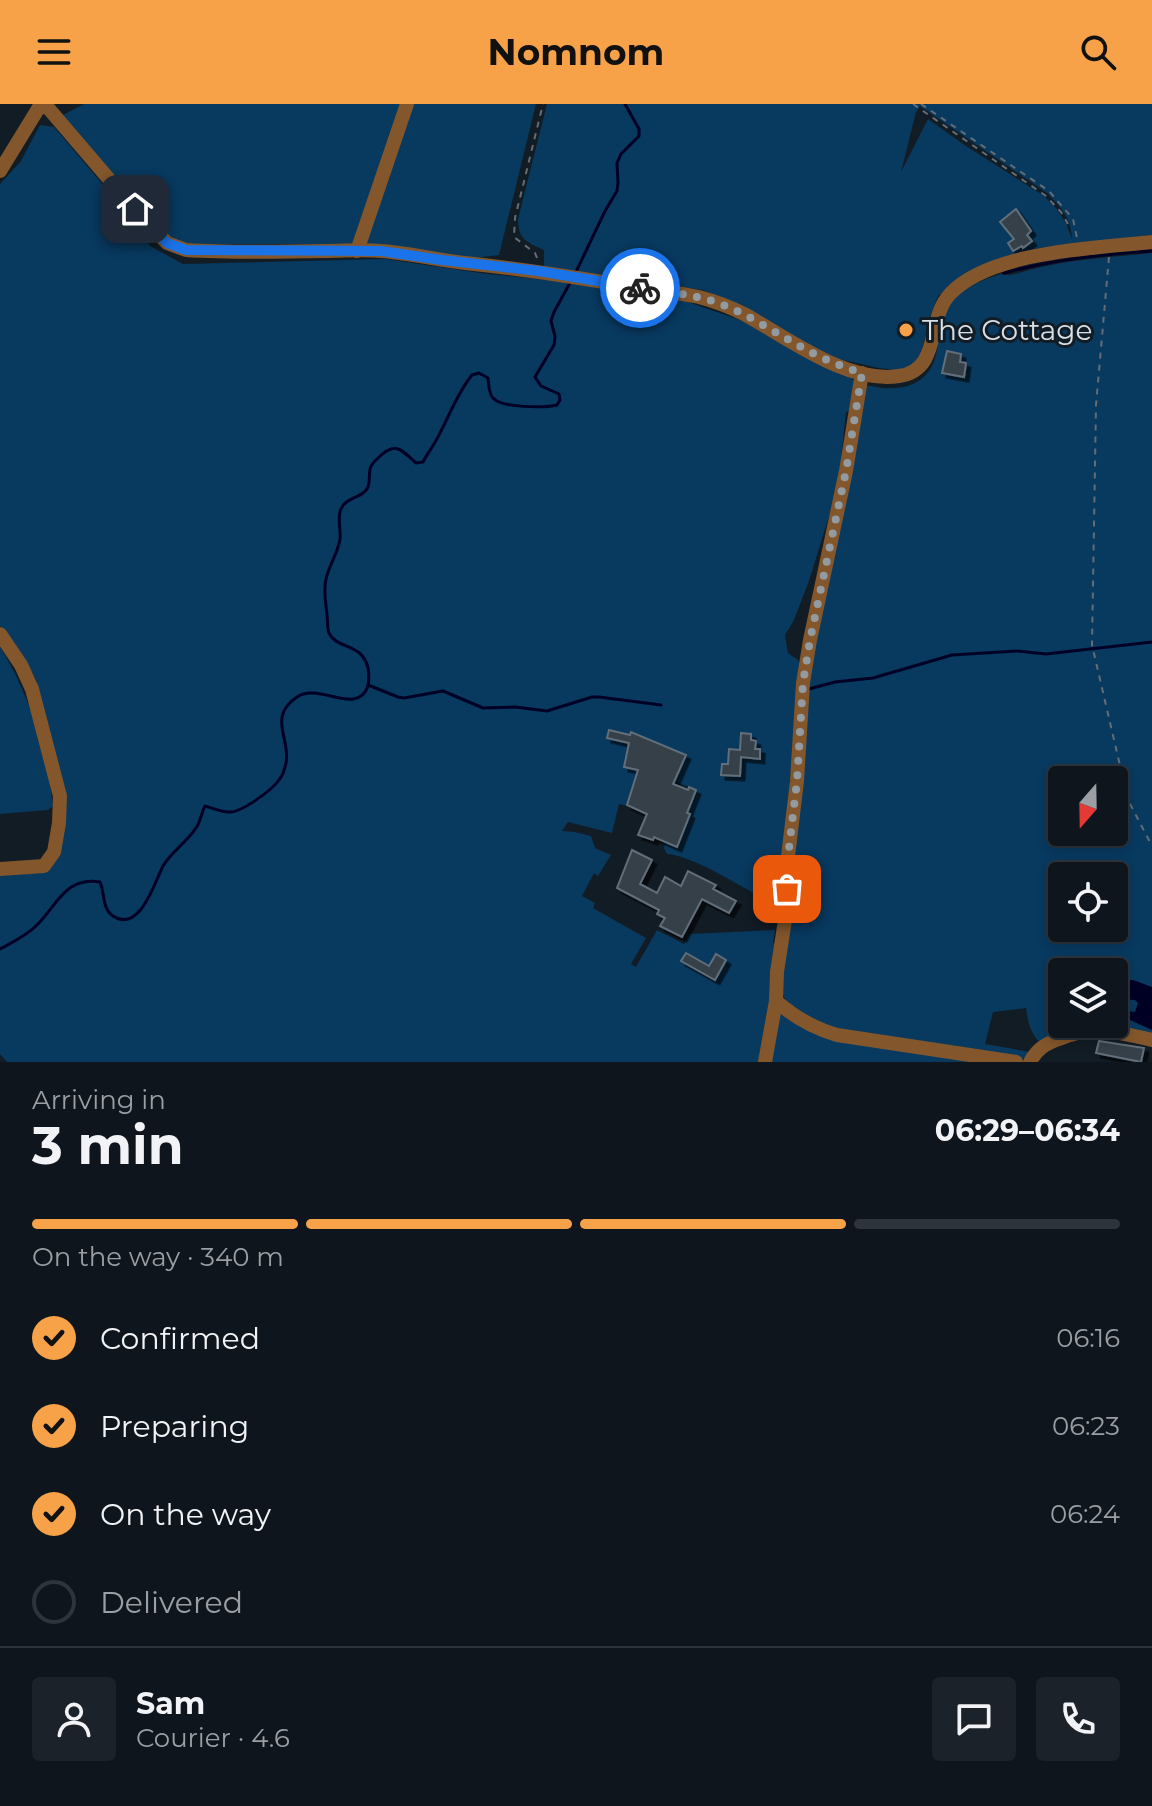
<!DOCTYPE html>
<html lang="en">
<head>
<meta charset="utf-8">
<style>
  :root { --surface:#0e151c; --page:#1c2229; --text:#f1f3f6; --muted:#9b9fa3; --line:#2e343b; --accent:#f7a248 }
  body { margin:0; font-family:Montserrat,sans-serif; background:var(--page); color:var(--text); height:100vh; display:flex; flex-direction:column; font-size:30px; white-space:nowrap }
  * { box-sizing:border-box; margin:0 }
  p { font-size:26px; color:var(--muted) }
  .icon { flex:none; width:44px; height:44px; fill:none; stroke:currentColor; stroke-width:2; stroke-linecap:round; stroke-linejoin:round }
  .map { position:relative; height:958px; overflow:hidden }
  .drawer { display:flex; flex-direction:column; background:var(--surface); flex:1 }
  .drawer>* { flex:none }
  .needle { width:52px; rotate:200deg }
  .buttons { position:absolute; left:1048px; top:662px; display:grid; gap:16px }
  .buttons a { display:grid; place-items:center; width:80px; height:80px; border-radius:8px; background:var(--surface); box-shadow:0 4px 12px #0003,0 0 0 2px var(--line); font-size:40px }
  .pin { position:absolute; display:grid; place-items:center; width:68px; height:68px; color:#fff; margin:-34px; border-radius:16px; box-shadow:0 4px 12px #0006 }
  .courier { position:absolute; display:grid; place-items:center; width:80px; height:80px; margin:-40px; border:6px solid #1a73e8; border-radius:50%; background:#fff; color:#222; box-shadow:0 2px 10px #0007 }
  .summary em { font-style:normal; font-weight:700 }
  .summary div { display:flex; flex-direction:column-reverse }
  .summary { display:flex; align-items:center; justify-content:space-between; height:136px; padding:0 32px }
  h1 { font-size:52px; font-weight:700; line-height:60px }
  .bar { display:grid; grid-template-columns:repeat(4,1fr); gap:12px 8px; align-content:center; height:96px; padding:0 32px }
  .bar i { height:10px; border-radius:6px; background:var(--line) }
  .bar .active { background:var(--accent) }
  .bar p { grid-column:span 4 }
  .line { display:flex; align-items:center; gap:20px; padding:0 32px; border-top:2px solid var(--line) }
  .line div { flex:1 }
  .round { display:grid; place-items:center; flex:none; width:84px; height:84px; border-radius:8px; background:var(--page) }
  ol { padding:0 32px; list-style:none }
  li { display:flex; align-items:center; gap:24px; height:88px }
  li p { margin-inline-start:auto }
  li .icon { padding:8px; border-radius:50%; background:var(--accent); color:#111; stroke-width:4 }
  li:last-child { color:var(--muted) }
  li i { width:44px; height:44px; border:4px solid var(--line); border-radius:50% }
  header { display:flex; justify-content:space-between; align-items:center; height:104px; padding:0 32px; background:var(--accent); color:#111; font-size:36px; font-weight:700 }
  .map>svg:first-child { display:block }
</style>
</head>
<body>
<header><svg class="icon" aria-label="menu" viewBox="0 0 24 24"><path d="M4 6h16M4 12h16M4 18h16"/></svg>Nomnom<svg class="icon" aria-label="search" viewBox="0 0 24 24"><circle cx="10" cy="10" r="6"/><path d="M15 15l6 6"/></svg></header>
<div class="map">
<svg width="1152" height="958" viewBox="0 0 1152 958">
  <defs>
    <filter id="shadow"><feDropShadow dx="4.5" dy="4.5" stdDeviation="0" flood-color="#0009"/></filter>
  </defs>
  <rect width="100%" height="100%" fill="#121c25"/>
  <g fill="#08395f" fill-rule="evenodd">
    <path d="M84,0H401L353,140H180L165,132L63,11Z"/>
    <path d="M412,0H536L499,151L467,155L365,141Z"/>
    <path d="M547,0H1152V131L1039,144L1018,149L957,176L938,192L931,210L920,252L913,262L896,266L879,264L834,254L794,234L735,199L703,186L544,163V146C527,138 518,136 518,115ZM920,2L1047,89C1061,103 1071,114 1072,135L1066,119L1056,104L1044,92L966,42L928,15L901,68L916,8Z"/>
    <path d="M40,21L54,23L116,96L150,142L183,160L385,155L480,169L583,180L682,196L740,216L849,271L855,278L852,306L846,308L838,383L809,477L793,518L785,531L788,549L798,556L802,566L788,695L789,698L782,793L777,800V793L774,797L765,796C743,783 691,751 667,750L664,744L665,738L670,731L689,683L665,674L632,694L629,702L619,700L612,729L568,718L562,727L575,728L591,732L595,744L611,751L598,772L594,769L582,792L595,799L593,804L646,834L631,860L636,863L657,826L684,840L690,830L775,826L773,839L777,841L761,958H7L0,950V769L47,765L66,692L36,575L7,529L0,522V80L21,57Z"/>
    <path d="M1152,149V933L1107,920H1114V868H1062V920H1103L1067,928L1041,939C1030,930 1028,917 1026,904L993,908L985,940L1030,948L1026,954L1019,956L831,926L788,902L781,886L805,588L864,282C871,281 875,283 882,284C892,285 904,284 913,280C946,265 933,229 947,203C957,186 982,176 1000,170C1011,174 1025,166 1037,164C1074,155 1114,153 1152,149ZM1062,676H1114V728H1062ZM1062,772H1114V824H1062Z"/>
    <path d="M0,543C23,580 41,627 49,671C51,681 51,691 53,702L48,706L0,710Z"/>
    <path d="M782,909L799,919L1001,958H770L778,912Z"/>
  </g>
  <path fill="#000025" d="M1114,876H1133L1152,883V926L1130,916L1114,914V905L1135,908L1138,899L1135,896L1114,895Z"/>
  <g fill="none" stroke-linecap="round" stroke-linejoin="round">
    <g stroke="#000025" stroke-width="3">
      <path d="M1004,169C1052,156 1102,150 1152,147"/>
      <path d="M575,170L605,107L617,87L618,79L617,59L621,50L639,32V25L625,0"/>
      <path d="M368,581L398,593L404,594L443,587L483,604L515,603L547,607L592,593H599L661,601"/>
      <path d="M809,585L835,578L873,574L952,551L1017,547L1046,550L1152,538"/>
      <path d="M0,845C13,838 26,832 37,821C57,801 66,772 100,778C105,789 102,805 113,812C140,830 155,777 163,762C172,747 187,738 196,724C201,717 201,709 205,702C212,704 221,708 229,708C241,709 272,686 279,676C282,672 285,665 286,659C291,635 267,613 297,593C319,578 357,613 368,582C369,576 369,570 368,564C362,538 337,546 329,529C327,524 328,517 327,511C326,500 323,487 326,475C329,461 338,449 340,435C341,425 337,414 341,405C345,393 364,394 368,383C372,370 365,366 377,355C395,337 400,344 416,359L423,358C428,348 435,340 440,329C450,310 458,288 472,271L479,269L488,274C489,280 488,288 493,294C501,304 545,304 557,301L560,296L559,290L541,282L535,273L554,241L555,232L551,217L554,208L571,177"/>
    </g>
  </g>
  <g fill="#343f49" stroke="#626e79" stroke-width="2" filter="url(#shadow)">
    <path d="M1016,105L1031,127L1027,131L1032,137L1023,144L1022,142L1013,147L1008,139L1014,135L1000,118Z"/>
    <path d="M947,247L961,250L960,258L966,259L964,273L942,269Z"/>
    <path d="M609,626L630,631L631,628L686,651L673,680L688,686L689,683L696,686L687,709L690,710L677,743L654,733L653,736L638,731L647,710L627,701L638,666L624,663L629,639L607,634Z"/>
    <path d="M741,629L751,630V636L756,637L755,645H760V655L741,653L740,672L721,671L722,660H728L729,645L740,646Z"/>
    <path d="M632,746L652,756L640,780L657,789L665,773L681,782L688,767L716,781L713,785L736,797L729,809L702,795L682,833L660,822L665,814L657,810L659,806L617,784Z"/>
    <path d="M686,849L709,862L716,850L726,856L715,876L681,857Z"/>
    <path d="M1099,937L1144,944L1141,958L1096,949Z"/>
  </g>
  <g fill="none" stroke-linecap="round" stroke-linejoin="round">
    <g stroke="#646c74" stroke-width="2" stroke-dasharray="6 6" stroke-linecap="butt">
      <path d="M913,0L1046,92L1061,108L1068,120"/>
      <path d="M921,0L1049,87L1073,115L1077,134"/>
      <path d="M1109,153L1096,301L1092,541L1128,696L1152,742"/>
      <path d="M537,154L535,149L514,133L515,114L543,0"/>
    </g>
    <g stroke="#83572b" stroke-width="14">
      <path d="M41,1L49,5L120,88L167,139L186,146C233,149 280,148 326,147C344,147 363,145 381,147C409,149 437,156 465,159C523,165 581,174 639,184C659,187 679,189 699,193C714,197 730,203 744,210C788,234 847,280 899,272C942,266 926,215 950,190C990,147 1096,144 1152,138"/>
      <path d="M0,67L41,0"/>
      <path d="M357,147L407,0"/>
      <path d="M0,530L21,561L32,585L60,692L59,719L54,748L44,762L0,765"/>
      <path d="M776,897C795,914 813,924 837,931L1016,958"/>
      <path d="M765,958L776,897L777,868L785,816L787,761L797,677L803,579L810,536L846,367L862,269"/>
      <path d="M1030,958C1037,945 1045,940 1059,935C1091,921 1119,928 1152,936"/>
    </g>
  </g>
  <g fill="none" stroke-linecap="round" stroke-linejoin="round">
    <path stroke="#939ba2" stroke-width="8" stroke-dasharray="0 14.4" d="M640,184C666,188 693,190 718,199C743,208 766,223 789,236C812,250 836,261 862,269L846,367L810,536L803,579L797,677L787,761V785"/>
    <path stroke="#1a73e8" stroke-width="10" d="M135,105L167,139L186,146L381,147L442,156L538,167L640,184"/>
  </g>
  <circle fill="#f7a248" stroke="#121c25" stroke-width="3" cx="906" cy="226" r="8"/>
  <g text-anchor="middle" stroke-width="6" stroke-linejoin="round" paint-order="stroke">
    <g font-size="28" fill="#d8dfe6" stroke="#121c25" text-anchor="start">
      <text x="922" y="236">The Cottage</text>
    </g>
  </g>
</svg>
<div class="buttons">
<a><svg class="needle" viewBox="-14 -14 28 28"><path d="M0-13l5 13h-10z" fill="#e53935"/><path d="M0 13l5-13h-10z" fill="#9b9fa3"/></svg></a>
<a><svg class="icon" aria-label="locate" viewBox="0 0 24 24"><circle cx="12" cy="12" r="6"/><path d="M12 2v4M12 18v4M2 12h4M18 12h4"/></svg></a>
<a><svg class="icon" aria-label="layers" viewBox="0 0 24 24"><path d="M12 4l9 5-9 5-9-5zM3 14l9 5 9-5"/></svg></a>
</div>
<div class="pin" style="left:787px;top:785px;background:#ea580c"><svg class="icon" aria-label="bag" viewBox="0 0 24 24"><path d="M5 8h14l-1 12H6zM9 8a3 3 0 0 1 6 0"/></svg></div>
<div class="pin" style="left:135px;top:105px;background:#1f2937"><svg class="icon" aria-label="home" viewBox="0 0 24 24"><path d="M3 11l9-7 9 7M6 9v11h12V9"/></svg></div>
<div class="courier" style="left:640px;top:184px"><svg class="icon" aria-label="bike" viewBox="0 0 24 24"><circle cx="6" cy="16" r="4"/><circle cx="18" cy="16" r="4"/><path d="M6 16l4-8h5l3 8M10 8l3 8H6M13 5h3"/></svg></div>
</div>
<section class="drawer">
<div class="summary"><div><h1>3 min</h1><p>Arriving in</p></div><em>06:29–06:34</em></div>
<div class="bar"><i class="active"></i><i class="active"></i><i class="active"></i><i></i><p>On the way · 340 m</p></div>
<ol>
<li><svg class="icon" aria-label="check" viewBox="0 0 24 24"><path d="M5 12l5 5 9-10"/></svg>Confirmed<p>06:16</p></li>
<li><svg class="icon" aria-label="check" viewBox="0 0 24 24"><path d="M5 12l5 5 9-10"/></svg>Preparing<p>06:23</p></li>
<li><svg class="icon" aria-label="check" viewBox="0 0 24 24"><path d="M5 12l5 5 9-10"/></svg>On the way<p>06:24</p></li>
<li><i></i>Delivered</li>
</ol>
<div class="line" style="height:144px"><a class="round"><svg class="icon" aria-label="person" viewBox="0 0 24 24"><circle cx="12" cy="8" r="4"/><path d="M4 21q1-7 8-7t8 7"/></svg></a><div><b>Sam</b><p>Courier · 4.6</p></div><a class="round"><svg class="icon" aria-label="chat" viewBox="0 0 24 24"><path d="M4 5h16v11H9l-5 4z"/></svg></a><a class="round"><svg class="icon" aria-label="phone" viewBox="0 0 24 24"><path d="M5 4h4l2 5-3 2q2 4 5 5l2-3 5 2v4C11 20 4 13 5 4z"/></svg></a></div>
</section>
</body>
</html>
